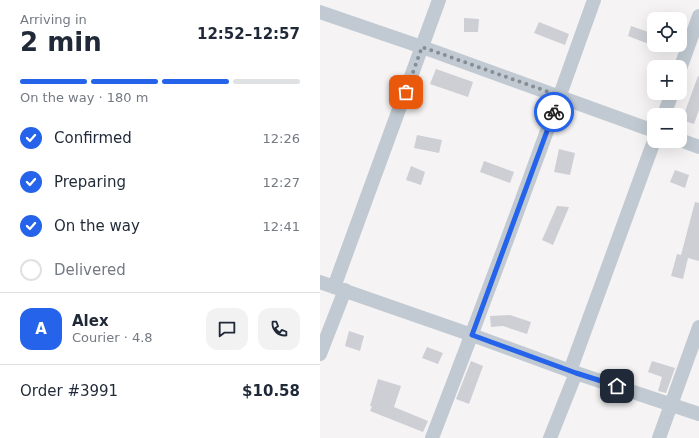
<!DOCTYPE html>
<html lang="en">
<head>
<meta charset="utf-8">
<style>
  :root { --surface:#fff; --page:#f2f2f3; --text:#1f2937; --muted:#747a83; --line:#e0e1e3; --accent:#2563eb }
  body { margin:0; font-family:"DejaVu Sans",sans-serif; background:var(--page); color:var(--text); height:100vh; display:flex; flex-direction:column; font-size:15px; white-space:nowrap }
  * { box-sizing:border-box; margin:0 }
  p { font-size:13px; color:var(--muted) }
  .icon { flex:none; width:22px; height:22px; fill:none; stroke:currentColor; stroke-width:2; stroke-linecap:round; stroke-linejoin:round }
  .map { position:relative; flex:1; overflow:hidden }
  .panel { display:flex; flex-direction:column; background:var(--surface); width:320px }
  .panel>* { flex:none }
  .controls { position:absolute; left:327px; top:12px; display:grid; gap:8px }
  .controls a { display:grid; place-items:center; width:40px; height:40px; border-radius:8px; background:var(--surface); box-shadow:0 4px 16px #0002; font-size:20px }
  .pin { position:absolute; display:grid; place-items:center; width:34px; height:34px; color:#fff; margin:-17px; border-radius:8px; box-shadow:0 2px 6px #0006 }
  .courier { position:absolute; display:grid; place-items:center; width:40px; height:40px; margin:-20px; border:3px solid #2563eb; border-radius:50%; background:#fff; color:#222; box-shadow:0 1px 5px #0007 }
  .summary em { font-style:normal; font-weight:700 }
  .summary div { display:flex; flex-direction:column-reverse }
  .summary { display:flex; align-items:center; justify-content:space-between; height:68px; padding:0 20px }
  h1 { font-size:26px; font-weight:700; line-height:30px }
  .bar { display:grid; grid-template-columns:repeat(4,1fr); gap:6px 4px; align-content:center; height:48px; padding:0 20px }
  .bar i { height:5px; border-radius:3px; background:var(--line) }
  .bar .active { background:var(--accent) }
  .bar p { grid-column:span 4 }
  .line { display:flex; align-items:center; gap:10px; padding:0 20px; border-top:1px solid var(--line) }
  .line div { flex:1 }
  .round { display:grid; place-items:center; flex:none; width:42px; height:42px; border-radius:12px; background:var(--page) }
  ol { padding:0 20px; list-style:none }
  li { display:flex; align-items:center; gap:12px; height:44px }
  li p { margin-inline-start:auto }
  li .icon { padding:4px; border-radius:50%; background:var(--accent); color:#fff; stroke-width:4 }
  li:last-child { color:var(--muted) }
  li i { width:22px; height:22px; border:2px solid var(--line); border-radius:50% }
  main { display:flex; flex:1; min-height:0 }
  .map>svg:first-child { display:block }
</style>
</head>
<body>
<main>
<section class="panel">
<div class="summary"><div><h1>2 min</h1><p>Arriving in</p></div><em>12:52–12:57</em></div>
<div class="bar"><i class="active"></i><i class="active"></i><i class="active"></i><i></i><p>On the way · 180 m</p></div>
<ol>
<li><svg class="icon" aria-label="check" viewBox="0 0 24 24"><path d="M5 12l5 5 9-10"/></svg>Confirmed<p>12:26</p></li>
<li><svg class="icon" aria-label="check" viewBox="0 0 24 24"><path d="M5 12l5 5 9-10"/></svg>Preparing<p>12:27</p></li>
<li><svg class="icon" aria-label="check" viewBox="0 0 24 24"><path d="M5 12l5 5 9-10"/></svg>On the way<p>12:41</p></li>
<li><i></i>Delivered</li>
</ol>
<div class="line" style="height:72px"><b class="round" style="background:var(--accent);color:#fff">A</b><div><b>Alex</b><p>Courier · 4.8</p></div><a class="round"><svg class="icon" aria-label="chat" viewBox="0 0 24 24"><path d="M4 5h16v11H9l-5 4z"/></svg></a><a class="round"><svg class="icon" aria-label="phone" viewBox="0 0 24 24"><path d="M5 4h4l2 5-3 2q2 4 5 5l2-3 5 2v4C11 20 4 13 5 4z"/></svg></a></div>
<div class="line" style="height:52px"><div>Order #3991</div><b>$10.58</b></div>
</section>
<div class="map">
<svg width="379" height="438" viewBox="0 0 379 438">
  <rect width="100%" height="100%" fill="#f5f3f3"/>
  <g fill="#cdcfd5">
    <path d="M144,18L159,19L158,32H144Z"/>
    <path d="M219,22L249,34L245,45L214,33Z"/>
    <path d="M311,26L334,34V46L308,36Z"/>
    <path d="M116,69L153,82L148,97L110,84Z"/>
    <path d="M378,76L379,77V110L374,124L362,120Z"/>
    <path d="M97,135L122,140L119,153L94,148Z"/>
    <path d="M239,149L255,153L250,175L234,172Z"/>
    <path d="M164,161L194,172L190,183L160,172Z"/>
    <path d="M91,166L105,172L101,185L86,180Z"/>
    <path d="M355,170L369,175L365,188L350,182Z"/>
    <path d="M375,202L379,203V261L368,258L363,279L351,276L357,254L361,255Z"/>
    <path d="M237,206L249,207L233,245L222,240Z"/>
    <path d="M190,315L211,322L207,334L183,326L171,327L170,316Z"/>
    <path d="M29,331L44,336L40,351L25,346Z"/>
    <path d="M107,347L123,353L118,364L102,358Z"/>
    <path d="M151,361L163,366L149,404L136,399Z"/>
    <path d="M332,361L355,368L346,393L338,391L342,377L328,372Z"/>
    <path d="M58,379L81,386L74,407L108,421L103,432L50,411L52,406H50Z"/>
  </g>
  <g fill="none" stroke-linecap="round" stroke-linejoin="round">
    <g stroke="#c1cad2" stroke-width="14">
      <path d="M0,12L102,47L334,131"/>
      <path d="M360,69L379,16"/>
      <path d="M344,115L352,93"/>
      <path d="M360,140L379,147"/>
      <path d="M0,282L152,335L256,373L379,414"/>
      <path d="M14,287L119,0"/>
      <path d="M0,354L25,290"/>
      <path d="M250,371L334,141"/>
      <path d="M112,438C168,293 222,147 274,0"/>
      <path d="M230,438L256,373"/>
      <path d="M339,438L379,327"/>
    </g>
  </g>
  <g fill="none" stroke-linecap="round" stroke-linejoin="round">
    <path stroke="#868d94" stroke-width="4" stroke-dasharray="0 7.2" d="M86,92L102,47L240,96L234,112"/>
    <path stroke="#2563eb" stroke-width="5" d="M234,112L152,335L256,373L297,386"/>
  </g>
</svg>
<div class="controls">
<a><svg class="icon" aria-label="locate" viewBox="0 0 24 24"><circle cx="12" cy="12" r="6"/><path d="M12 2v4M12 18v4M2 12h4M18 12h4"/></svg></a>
<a>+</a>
<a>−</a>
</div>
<div class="pin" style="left:86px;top:92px;background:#ea580c"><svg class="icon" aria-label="bag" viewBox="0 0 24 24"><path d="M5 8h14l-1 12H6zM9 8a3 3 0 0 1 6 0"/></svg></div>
<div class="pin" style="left:297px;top:386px;background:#1f2937"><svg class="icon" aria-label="home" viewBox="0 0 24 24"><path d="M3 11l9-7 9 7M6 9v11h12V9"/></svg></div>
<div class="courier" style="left:234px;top:112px"><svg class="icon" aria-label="bike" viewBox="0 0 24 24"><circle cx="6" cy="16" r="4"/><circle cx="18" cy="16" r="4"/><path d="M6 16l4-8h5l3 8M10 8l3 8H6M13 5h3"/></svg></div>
</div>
</main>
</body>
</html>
